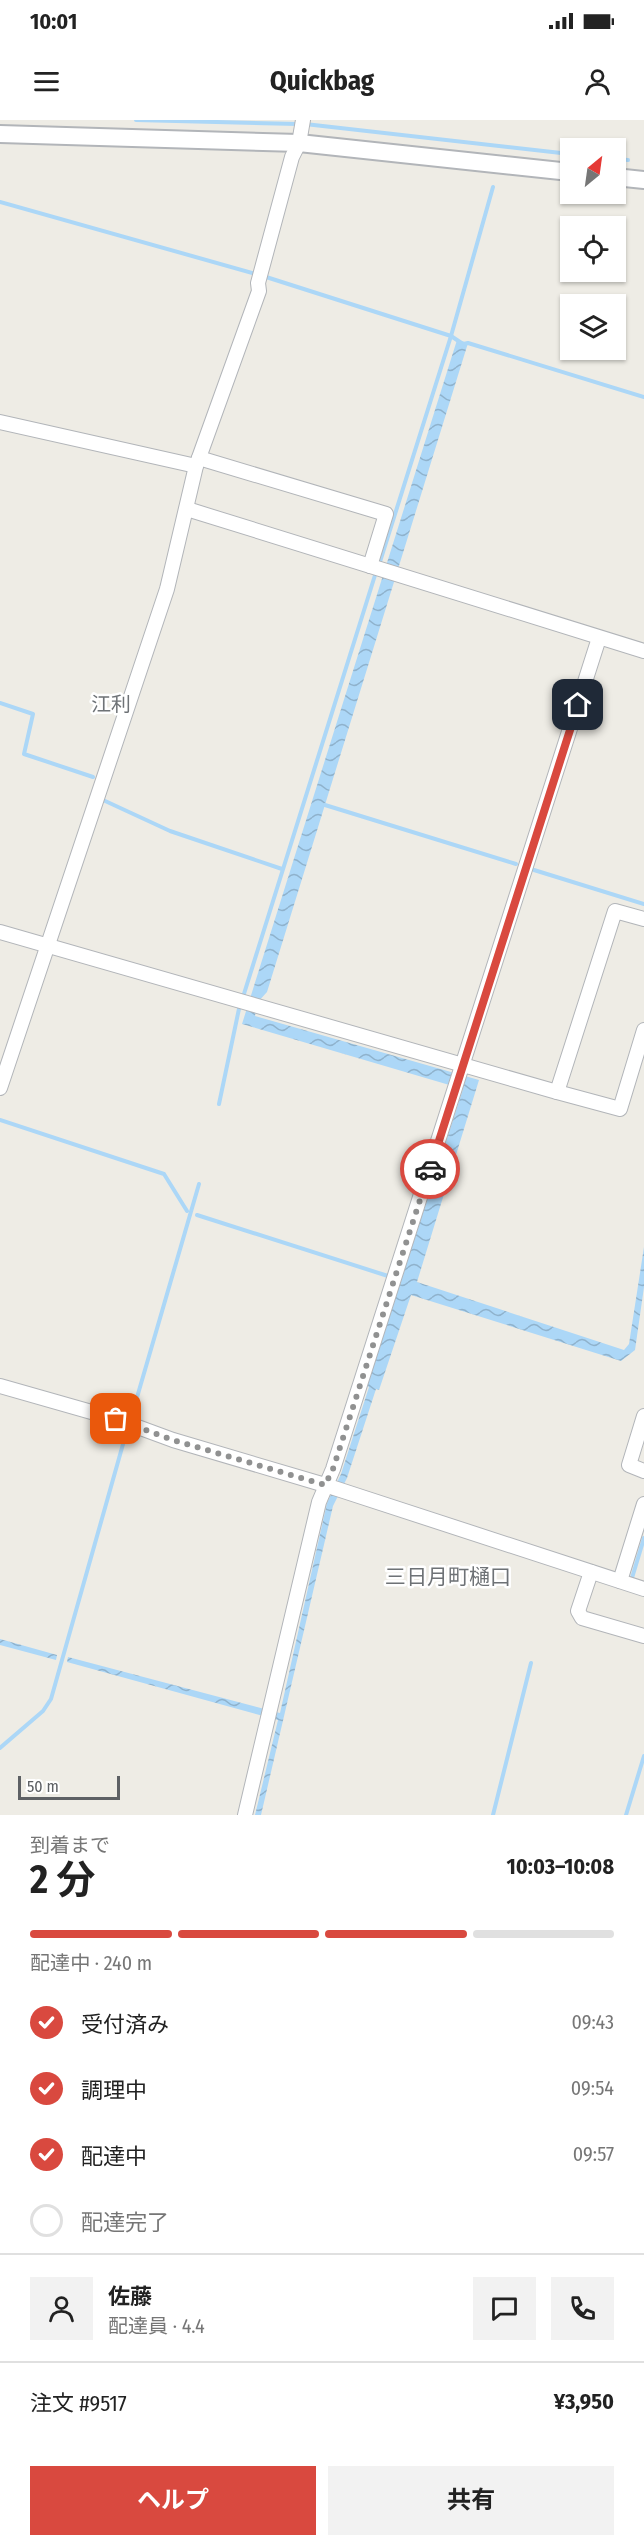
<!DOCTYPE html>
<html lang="ja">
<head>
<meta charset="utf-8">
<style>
  :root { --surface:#fff; --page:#f2f2f2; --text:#222; --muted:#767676; --line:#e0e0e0; --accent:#d9493f }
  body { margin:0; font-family:"Fira Sans Condensed","Noto Sans JP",sans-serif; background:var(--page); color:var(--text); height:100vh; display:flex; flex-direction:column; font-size:22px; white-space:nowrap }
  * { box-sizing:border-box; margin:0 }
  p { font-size:20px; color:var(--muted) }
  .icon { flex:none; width:33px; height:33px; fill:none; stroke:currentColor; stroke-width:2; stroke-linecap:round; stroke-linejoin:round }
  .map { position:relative; height:1695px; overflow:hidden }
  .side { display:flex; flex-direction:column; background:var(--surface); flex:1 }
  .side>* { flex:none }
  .needle { width:39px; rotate:29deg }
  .buttons { position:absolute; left:560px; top:18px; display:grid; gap:12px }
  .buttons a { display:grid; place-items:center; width:66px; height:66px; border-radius:0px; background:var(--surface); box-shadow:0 2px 4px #0004; font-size:30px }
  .scale { position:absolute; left:18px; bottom:15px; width:102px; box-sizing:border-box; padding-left:6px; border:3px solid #5d6064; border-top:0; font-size:16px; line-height:21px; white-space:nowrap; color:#5d6064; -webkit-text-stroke:4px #fff; paint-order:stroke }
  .pin { position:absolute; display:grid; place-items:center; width:51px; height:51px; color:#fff; margin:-26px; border-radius:12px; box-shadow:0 3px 9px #0006 }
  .courier { position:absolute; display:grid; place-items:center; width:60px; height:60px; margin:-30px; border:4px solid #d9493f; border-radius:50%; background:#fff; color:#222; box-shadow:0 2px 8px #0007 }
  .summary em { font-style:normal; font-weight:700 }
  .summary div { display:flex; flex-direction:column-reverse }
  .summary { display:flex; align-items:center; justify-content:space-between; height:102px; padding:0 30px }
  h1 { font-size:39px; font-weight:700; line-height:45px }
  .bar { display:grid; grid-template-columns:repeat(4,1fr); gap:9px 6px; align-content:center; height:72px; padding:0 30px }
  .bar i { height:8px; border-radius:4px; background:var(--line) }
  .bar .active { background:var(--accent) }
  .bar p { grid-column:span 4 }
  .line { display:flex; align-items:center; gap:15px; padding:0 30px; border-top:2px solid var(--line) }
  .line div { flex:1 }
  .round { display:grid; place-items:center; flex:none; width:63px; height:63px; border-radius:0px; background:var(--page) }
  ol { padding:0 30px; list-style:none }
  li { display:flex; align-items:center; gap:18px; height:66px }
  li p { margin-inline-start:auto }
  li .icon { padding:6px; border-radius:50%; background:var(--accent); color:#fff; stroke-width:4 }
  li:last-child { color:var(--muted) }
  li i { width:33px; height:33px; border:3px solid var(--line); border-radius:50% }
  .cta { display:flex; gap:12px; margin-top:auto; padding:12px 30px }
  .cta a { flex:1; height:69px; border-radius:0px; background:var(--accent); color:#fff; font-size:24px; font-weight:700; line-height:69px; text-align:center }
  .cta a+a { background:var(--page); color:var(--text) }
  .status { display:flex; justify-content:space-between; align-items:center; height:42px; padding:0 30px; background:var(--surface); direction:ltr }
  .status svg { height:16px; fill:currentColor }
  header { display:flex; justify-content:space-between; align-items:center; height:78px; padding:0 30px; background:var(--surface); font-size:27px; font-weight:700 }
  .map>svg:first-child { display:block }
</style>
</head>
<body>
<div class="status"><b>10:01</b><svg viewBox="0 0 49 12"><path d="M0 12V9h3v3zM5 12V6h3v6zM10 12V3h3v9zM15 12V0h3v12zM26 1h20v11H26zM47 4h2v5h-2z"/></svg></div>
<header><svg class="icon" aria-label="menu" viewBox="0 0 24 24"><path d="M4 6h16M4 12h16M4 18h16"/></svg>Quickbag<svg class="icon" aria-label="person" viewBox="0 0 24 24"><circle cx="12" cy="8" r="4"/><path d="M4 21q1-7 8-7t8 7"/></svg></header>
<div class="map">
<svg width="644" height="1695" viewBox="0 0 644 1695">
  <defs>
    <pattern id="water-waves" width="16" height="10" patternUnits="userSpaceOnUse" patternTransform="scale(1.5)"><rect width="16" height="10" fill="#acd7f7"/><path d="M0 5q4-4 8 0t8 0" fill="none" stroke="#8fb2cc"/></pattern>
  </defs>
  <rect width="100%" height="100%" fill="#eeece5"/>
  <g fill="url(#water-waves)">
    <path d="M457,220L468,223L267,872L257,883L255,896L479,960L417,1162L624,1230L629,1224L644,1127V1167L635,1230L621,1241L411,1175L379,1270L376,1269L347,1358L333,1386L261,1695H255L278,1600L67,1542L68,1537L280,1593L327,1383L341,1354L369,1267L367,1266L463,969L242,904Z"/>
    <path d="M0,1519L57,1535L56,1540L0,1525Z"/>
  </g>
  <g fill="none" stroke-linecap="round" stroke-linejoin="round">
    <g stroke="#acd7f7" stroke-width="4">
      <path d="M136,0L298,4"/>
      <path d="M305,4L570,34"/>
      <path d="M615,39L628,40"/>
      <path d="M0,82L256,154"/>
      <path d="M263,156L451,216L463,224L468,223L644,277"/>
      <path d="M379,445L451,216L493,67"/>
      <path d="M0,583L33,594L24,634L93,657"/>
      <path d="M103,680L170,711L282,749"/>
      <path d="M325,685L516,744"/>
      <path d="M534,750L644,784"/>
      <path d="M243,877L376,452"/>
      <path d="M219,984L240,884"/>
      <path d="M0,1000L164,1054L187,1091"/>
      <path d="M197,1095L388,1156"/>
      <path d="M131,1298L199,1064"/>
      <path d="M632,1458L644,1418"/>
      <path d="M0,1628L43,1591L51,1579L127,1310"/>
      <path d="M493,1695L531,1543"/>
      <path d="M626,1695L644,1636"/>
    </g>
    <defs>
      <g id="minor">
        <path d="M0,302L196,346"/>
        <path d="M199,338L386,394L370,446"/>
        <path d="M187,389L644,531"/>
        <path d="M0,812L557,972L615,791L644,799"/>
        <path d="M0,968L167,469L196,346L259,171L258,163L292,37L299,23L303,0"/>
        <path d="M557,972L620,989L644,910"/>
        <path d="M0,1266L116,1299L173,1320L325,1365L644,1469"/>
        <path d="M644,1296L629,1345L644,1351"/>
        <path d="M591,1452L578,1491L582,1498L644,1516"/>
        <path d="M620,1461L644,1384"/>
        <path d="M245,1695L319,1382L333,1349L599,518"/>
      </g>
      <g id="tertiary">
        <path d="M0,14L299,23L570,52"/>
        <path d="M615,57L644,60"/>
      </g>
    </defs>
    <use href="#minor" stroke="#b2b5b9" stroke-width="16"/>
    <use href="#tertiary" stroke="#b2b5b9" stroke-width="20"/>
    <use href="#minor" stroke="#fff" stroke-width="14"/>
    <use href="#tertiary" stroke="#fff" stroke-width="16"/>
  </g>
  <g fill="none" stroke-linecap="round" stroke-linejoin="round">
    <path stroke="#909191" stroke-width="6" stroke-dasharray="0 10.8" d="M116,1299L173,1320L325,1365L333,1349L430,1049"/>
    <path stroke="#d9493f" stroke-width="8" d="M430,1049L578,585"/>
  </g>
  <g text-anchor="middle" stroke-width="5" stroke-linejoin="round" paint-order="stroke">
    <g font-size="20" fill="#6e7276" stroke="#fff">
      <text x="111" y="591">江利</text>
    </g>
    <g font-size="21" fill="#6e7276" stroke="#fff">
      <text x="448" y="1464">三日月町樋口</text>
    </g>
  </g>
</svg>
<div class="buttons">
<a><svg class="needle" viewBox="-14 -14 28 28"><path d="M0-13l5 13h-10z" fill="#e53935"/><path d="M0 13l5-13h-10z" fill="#767676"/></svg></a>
<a><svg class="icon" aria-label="locate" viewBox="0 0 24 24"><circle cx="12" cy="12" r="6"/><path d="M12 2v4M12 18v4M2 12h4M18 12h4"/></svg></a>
<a><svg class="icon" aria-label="layers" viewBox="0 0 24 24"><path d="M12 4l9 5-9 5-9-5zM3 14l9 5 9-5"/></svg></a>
</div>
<div class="scale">50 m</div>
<div class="pin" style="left:116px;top:1299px;background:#ea580c"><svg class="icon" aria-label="bag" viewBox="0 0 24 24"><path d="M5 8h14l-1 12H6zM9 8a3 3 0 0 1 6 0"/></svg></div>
<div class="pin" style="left:578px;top:585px;background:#1f2937"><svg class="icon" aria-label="home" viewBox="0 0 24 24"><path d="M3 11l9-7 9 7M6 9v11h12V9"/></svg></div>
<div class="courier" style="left:430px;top:1049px"><svg class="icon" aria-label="car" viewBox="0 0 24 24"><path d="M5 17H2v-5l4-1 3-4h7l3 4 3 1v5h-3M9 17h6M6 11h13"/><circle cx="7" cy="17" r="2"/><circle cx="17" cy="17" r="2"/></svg></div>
</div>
<section class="side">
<div class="summary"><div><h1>2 分</h1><p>到着まで</p></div><em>10:03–10:08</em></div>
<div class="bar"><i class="active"></i><i class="active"></i><i class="active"></i><i></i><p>配達中 · 240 m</p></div>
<ol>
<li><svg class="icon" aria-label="check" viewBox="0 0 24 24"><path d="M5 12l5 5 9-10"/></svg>受付済み<p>09:43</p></li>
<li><svg class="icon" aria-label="check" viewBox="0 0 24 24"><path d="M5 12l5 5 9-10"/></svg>調理中<p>09:54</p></li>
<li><svg class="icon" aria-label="check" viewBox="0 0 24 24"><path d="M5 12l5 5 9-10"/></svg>配達中<p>09:57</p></li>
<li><i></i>配達完了</li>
</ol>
<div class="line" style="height:108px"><a class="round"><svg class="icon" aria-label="person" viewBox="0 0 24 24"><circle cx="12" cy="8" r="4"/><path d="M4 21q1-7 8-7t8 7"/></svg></a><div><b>佐藤</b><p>配達員 · 4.4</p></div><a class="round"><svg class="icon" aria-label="chat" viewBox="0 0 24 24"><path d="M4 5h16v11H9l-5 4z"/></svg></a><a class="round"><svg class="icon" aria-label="phone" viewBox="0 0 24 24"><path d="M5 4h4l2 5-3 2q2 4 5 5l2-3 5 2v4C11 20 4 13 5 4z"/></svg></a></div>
<div class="line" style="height:78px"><div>注文 #9517</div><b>¥3,950</b></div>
<div class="cta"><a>ヘルプ</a><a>共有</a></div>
</section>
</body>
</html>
